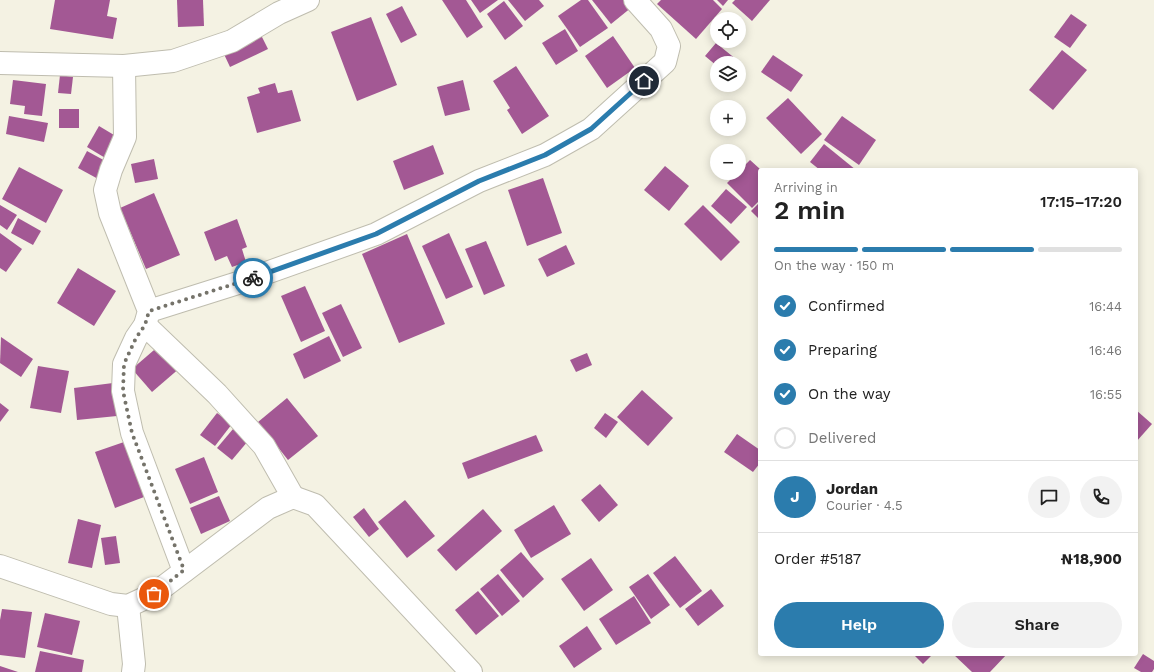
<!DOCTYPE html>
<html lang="en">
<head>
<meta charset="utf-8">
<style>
  :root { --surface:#fff; --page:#f2f2f2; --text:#222; --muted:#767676; --line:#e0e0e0; --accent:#2b7cad }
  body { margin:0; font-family:"Work Sans",sans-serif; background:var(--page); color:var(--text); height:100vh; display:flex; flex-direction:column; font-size:15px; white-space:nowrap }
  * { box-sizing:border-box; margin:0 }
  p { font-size:13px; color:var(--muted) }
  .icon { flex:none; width:22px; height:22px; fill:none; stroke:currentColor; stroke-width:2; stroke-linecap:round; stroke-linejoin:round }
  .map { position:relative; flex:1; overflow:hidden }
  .details { position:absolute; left:758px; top:168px; width:380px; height:488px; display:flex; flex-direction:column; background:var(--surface); border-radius:4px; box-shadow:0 2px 10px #0003 }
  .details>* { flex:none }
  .buttons { position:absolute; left:710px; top:12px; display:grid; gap:8px }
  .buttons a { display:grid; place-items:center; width:36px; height:36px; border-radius:50%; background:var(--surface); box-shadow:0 2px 10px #0003; font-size:20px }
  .pin { position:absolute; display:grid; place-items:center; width:34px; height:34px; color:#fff; margin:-17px; border:2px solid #fff; border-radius:50%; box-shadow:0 1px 4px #0007 }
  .courier { position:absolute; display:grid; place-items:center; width:40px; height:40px; margin:-20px; border:3px solid #2b7cad; border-radius:50%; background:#fff; color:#222; box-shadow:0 1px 5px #0007 }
  .overview em { font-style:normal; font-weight:600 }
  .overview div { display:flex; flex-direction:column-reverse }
  .overview { display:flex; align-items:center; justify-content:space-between; height:68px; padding:0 16px }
  h1 { font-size:26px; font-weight:600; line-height:30px }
  .bar { display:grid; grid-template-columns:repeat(4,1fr); gap:6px 4px; align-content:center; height:48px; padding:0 16px }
  .bar i { height:5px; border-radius:3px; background:var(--line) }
  .bar .current { background:var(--accent) }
  .bar p { grid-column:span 4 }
  .line { display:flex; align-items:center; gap:10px; padding:0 16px; border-top:1px solid var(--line) }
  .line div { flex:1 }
  .round { display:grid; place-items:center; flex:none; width:42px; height:42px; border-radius:21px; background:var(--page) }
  ol { padding:0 16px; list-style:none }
  li { display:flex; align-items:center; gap:12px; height:44px }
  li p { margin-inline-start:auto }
  li .icon { padding:4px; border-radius:50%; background:var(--accent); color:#fff; stroke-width:4 }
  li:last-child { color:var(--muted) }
  li i { width:22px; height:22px; border:2px solid var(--line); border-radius:50% }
  .cta { display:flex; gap:8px; margin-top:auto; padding:8px 16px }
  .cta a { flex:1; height:46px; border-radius:24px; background:var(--accent); color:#fff; font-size:16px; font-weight:600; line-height:46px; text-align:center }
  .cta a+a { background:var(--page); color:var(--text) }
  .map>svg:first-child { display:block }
</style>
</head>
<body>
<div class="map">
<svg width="1154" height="672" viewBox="0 0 1154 672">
  <rect width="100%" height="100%" fill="#f4f2e3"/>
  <g fill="#a35894">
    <path d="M55,0H110L107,16L117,18L113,39L50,29Z"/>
    <path d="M177,0H203L204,26L178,27Z"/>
    <path d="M442,0H466L483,27L467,38Z"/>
    <path d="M471,0H498L480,13Z"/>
    <path d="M508,0H539L544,6L525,21Z"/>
    <path d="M581,0H588L608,28L580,47L558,16Z"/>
    <path d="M592,0H626L632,7L611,24Z"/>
    <path d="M661,0H713L722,9L696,39L657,4Z"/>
    <path d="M717,0H728L723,6Z"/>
    <path d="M735,0H770L752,21L732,3Z"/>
    <path d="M504,1L523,26L505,40L487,14Z"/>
    <path d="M402,6L417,35L401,43L386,14Z"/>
    <path d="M1071,14L1087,25L1070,48L1054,37Z"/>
    <path d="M371,17L397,85L357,101L331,32Z"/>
    <path d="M565,29L578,51L556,65L542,43Z"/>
    <path d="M261,35L268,49L230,67L223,52Z"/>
    <path d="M613,36L635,68L607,88L585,56Z"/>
    <path d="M716,43L742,64L739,68V63H717V66L705,56Z"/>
    <path d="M1062,50L1087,70L1053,110L1029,90Z"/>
    <path d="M773,55L803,75L791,92L761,72Z"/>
    <path d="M516,66L549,116L522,134L507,110L510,108L493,81Z"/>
    <path d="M60,75L73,77L71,94L58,93Z"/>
    <path d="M13,80L46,84L42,116L24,114L25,106L10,104Z"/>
    <path d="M463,80L470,110L445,116L437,87Z"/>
    <path d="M275,83L278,93L292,90L301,121L257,133L247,97L260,93L258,88Z"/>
    <path d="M788,98L822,134L801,154L766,118Z"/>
    <rect x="59" y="109" width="20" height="19"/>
    <path d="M9,116L48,123L44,142L6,134Z"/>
    <path d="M842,116L876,140L859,165L824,140Z"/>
    <path d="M99,126L119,138L107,159L87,147Z"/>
    <path d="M824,144L856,170H820L810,162Z"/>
    <path d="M433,145L444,174L404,190L393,161Z"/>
    <path d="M87,151L109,163L100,180L78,168Z"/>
    <path d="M154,159L158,179L135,183L131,164Z"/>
    <path d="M750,160L760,169V200L752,208L727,183L737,173H739V171Z"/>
    <path d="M665,166L689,186L669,211L644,190Z"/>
    <path d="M19,167L63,190L46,223L2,199Z"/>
    <path d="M543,178L562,233L527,246L508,190Z"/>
    <path d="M726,189L747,207L731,224L711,206Z"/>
    <path d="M154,193L180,255L146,269L120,208Z"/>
    <path d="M760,202V220L751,211Z"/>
    <path d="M0,205L17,215L7,230L0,225Z"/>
    <path d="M703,205L740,242L721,261L684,224Z"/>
    <path d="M18,218L41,231L33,245L11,233Z"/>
    <path d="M237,219L247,247L242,249L246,262L232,267L227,256L215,261L204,232Z"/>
    <path d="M0,233L22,249L6,272L0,268Z"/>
    <path d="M449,233L473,287L446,299L422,246Z"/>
    <path d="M407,234L445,324L399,343L362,254Z"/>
    <path d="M486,241L505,286L484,295L465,249Z"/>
    <path d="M566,245L575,264L547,277L538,259Z"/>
    <path d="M78,268L116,291L94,326L57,303Z"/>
    <path d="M305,286L325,331L301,342L281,296Z"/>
    <path d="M341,304L362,348L343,357L322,313Z"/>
    <path d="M329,336L341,361L304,379L293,354Z"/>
    <path d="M1,337L33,359L21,377L0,363Z"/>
    <path d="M161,344L181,367L152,392L132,369Z"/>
    <path d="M587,353L592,365L576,372L570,360Z"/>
    <path d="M38,366L69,371L61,413L30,408Z"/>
    <path d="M113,383L117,416L77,420L74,388Z"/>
    <path d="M642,390L673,418L648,446L617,417Z"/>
    <path d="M287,398L318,436L288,460L258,422Z"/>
    <path d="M0,403L9,410L0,422Z"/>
    <path d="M1136,410L1152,424L1136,442Z"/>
    <path d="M217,413L232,424L215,446L200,435Z"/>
    <path d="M605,413L618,422L606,438L594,428Z"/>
    <path d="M233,429L248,441L232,460L217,448Z"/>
    <path d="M737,434L760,450V463L753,472L724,452Z"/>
    <path d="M536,435L543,451L468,479L462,463Z"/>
    <path d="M124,442L144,497L115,508L95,452Z"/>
    <path d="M204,457L218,492L190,504L175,469Z"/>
    <path d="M600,484L618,505L599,522L581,500Z"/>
    <path d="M219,496L230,521L201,534L190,508Z"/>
    <path d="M405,500L435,536L407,558L378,522Z"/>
    <path d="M554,505L571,534L531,558L514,530Z"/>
    <path d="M364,508L379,529L369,537L353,517Z"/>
    <path d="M483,509L502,531L456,571L437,550Z"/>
    <path d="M78,519L101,525L92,568L68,563Z"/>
    <path d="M116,536L120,563L105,565L101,538Z"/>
    <path d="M521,552L544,579L523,598L500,570Z"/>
    <path d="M675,556L702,591L680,608L653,573Z"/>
    <path d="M591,558L613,590L584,611L561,579Z"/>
    <path d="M498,574L520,601L502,616L480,589Z"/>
    <path d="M648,574L670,605L651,619L629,587Z"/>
    <path d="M711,589L724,606L698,626L685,609Z"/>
    <path d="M478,591L499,616L476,635L455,610Z"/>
    <path d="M634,596L651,623L616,645L599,619Z"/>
    <path d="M2,609L32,612L25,658L0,655V620Z"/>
    <path d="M45,613L80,621L72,655L37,647Z"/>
    <path d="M587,626L602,649L574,668L559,646Z"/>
    <path d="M40,651L84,660L82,672H35Z"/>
    <path d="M913,654H933L923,664Z"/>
    <path d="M953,654H1007L990,672H972Z"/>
    <path d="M1143,654L1154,661V669L1152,672H1141L1134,668Z"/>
    <path d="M0,666L18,672H0Z"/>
  </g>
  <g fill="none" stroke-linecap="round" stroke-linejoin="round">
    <defs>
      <g id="minor">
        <path d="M0,63L124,66L173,61L232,41L279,13L308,0"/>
        <path d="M124,66L125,137L111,170L105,190L110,213L149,311L145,325L136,338L124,364L123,391L132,433L184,571"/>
        <path d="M149,311L241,282L376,234L479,181L545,155L591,129L665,62L669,46L661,29L635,0"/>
        <path d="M145,325L217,394L264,446L293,497"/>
        <path d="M0,566L111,604L128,606L154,594L268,508L293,497L315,505L471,672"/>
        <path d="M128,606L134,664L133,672"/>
      </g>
    </defs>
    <use href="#minor" stroke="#bfbdaf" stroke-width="24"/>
    <use href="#minor" stroke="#fff" stroke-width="22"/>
  </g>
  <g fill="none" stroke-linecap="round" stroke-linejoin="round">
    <path stroke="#75736a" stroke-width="4" stroke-dasharray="0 7.2" d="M154,594L184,570L132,433L123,391L124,364L136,338L145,325L149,311L253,278"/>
    <path stroke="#2b7cad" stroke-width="5" d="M253,278L376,234L479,181L545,155L591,129L644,81"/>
  </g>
</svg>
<div class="buttons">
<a><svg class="icon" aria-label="locate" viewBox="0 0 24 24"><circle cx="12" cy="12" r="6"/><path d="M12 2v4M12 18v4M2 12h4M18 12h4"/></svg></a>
<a><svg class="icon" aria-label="layers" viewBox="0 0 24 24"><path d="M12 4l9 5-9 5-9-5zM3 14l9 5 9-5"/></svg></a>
<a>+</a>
<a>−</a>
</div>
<div class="pin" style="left:154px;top:594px;background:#ea580c"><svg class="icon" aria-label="bag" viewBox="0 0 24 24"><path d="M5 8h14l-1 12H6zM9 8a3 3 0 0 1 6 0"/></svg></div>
<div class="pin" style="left:644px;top:81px;background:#1f2937"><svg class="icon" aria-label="home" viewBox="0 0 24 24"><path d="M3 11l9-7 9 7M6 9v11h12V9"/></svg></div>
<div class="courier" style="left:253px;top:278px"><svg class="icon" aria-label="bike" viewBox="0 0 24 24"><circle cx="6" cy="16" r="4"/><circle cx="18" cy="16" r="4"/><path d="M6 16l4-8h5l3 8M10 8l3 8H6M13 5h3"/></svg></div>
<section class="details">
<div class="overview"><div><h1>2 min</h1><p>Arriving in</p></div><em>17:15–17:20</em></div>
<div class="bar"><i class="current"></i><i class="current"></i><i class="current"></i><i></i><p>On the way · 150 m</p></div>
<ol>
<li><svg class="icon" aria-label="check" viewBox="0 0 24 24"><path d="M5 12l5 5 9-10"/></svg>Confirmed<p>16:44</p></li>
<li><svg class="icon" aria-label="check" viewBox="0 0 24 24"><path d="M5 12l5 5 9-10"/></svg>Preparing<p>16:46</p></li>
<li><svg class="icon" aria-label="check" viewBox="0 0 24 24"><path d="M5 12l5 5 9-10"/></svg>On the way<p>16:55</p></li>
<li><i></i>Delivered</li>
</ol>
<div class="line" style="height:72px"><b class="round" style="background:var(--accent);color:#fff">J</b><div><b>Jordan</b><p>Courier · 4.5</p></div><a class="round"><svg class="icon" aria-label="chat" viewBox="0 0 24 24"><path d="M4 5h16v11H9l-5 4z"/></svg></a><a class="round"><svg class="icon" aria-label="phone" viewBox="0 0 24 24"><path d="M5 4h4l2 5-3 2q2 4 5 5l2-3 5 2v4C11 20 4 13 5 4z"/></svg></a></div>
<div class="line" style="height:52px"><div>Order #5187</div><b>₦18,900</b></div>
<div class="cta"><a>Help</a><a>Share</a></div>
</section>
</div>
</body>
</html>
